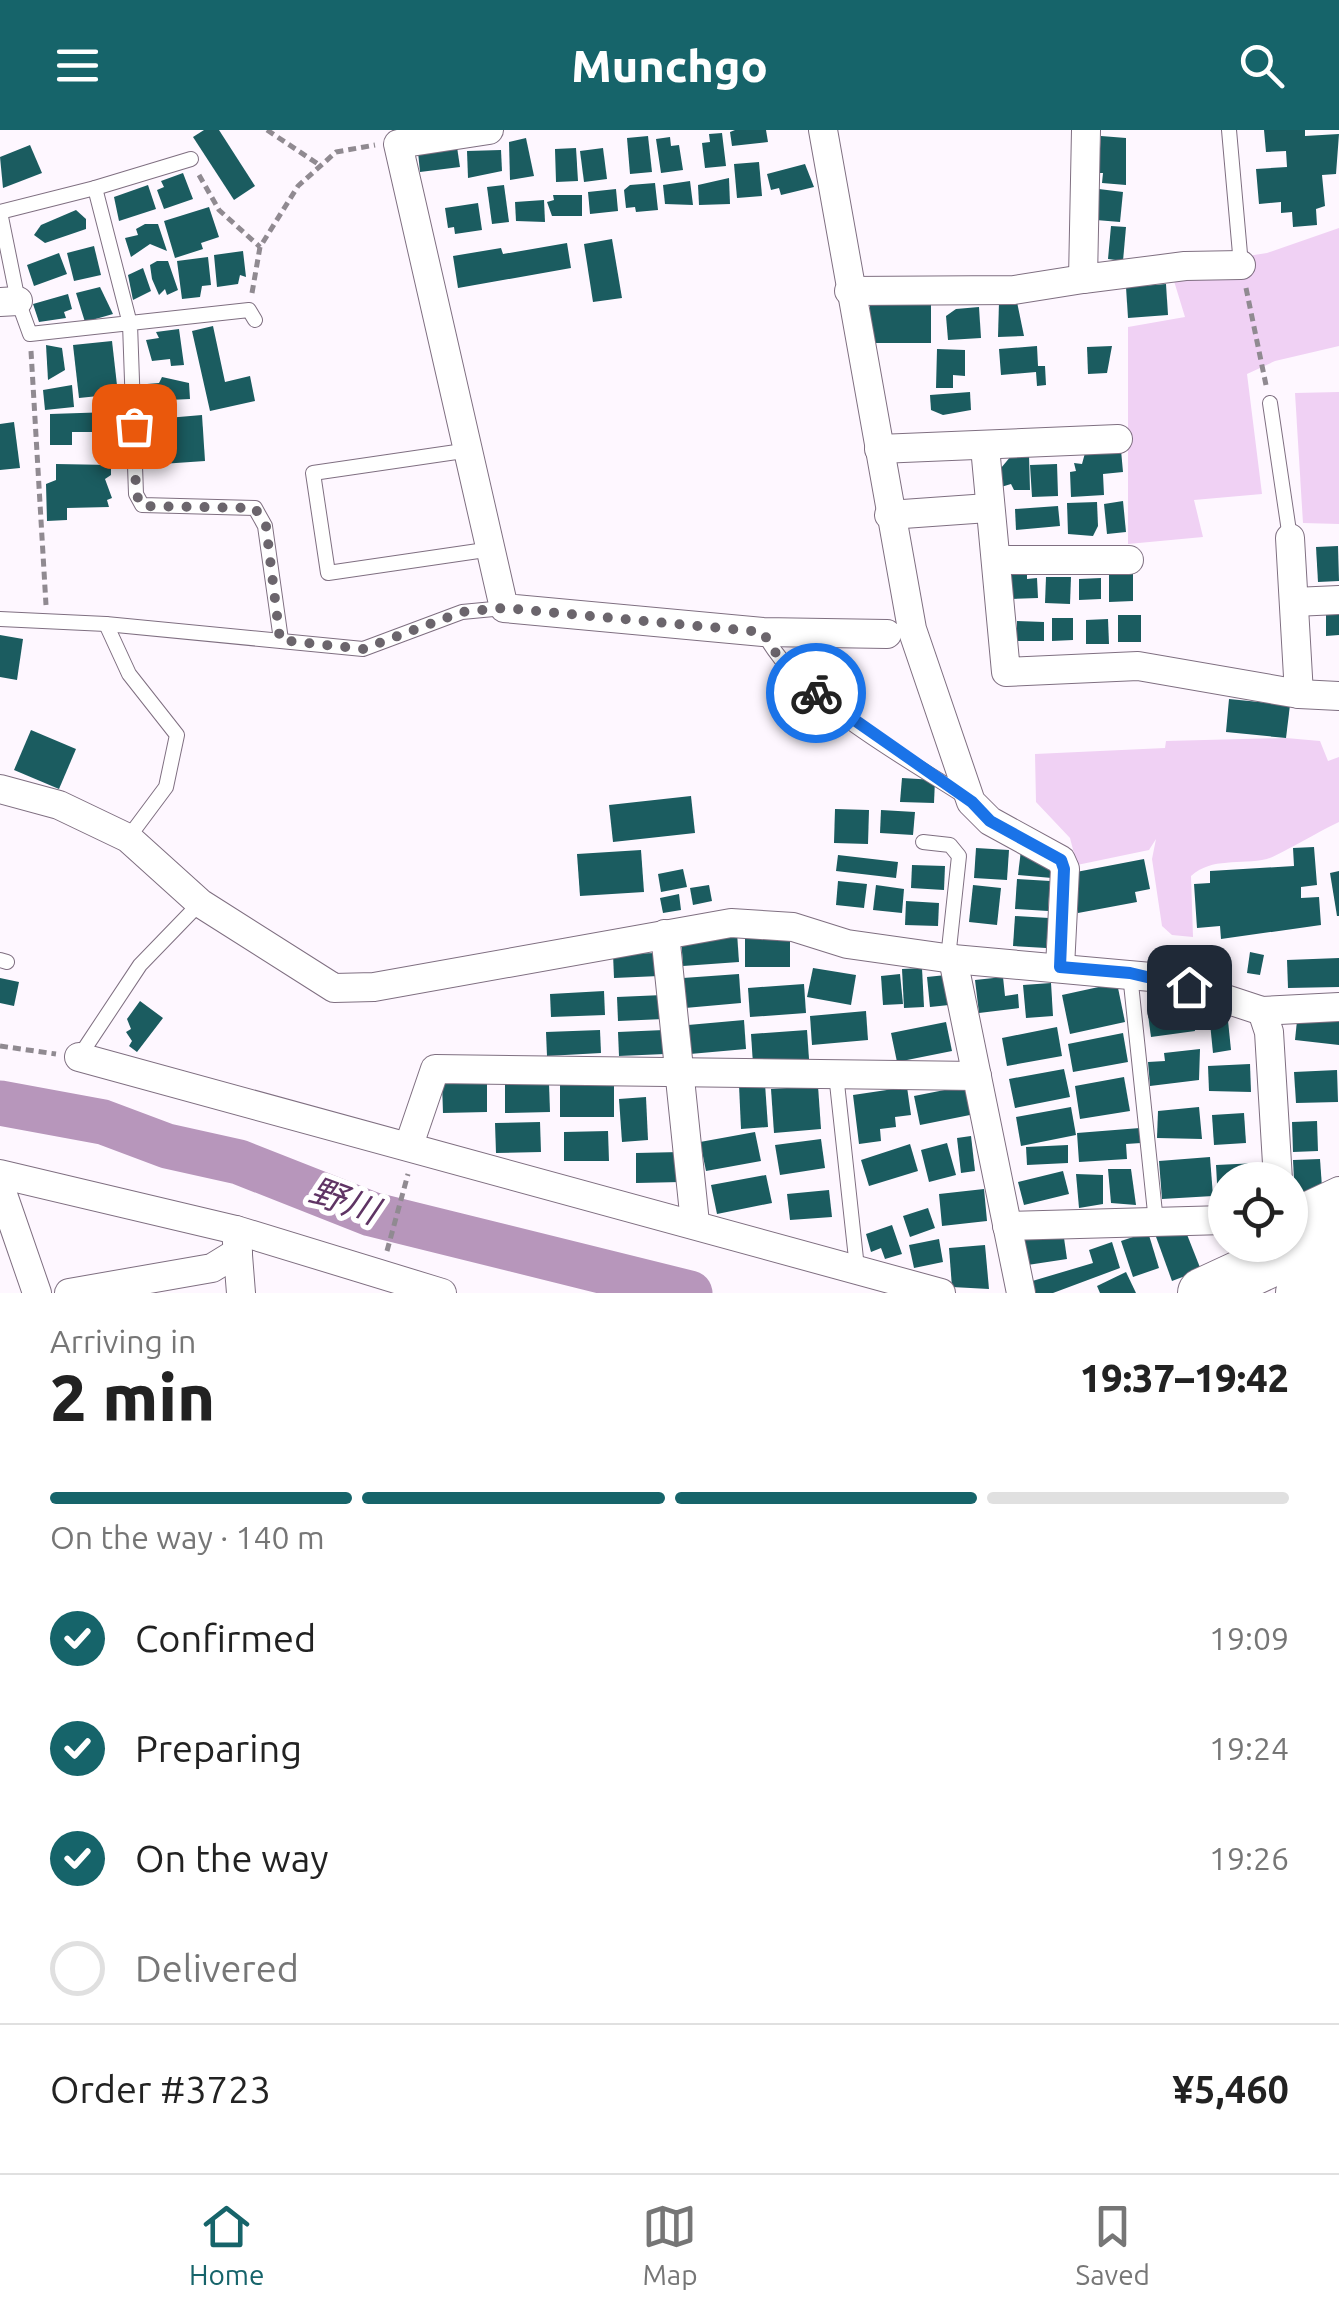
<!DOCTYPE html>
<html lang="en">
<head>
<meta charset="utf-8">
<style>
  :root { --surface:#fff; --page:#f6f6f6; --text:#222; --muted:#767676; --line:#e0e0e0; --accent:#16646a }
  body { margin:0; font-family:Ubuntu,"Noto Sans JP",sans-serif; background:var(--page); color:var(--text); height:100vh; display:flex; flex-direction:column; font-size:38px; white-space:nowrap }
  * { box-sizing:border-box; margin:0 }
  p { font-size:32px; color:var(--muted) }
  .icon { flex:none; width:55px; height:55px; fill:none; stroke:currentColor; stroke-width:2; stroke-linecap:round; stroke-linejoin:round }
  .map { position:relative; height:1163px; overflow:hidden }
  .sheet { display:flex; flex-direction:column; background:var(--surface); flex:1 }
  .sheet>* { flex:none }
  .tools { position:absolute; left:1208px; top:1032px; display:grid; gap:20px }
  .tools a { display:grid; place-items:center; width:100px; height:100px; border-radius:50%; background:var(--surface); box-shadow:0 2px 8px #0004; font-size:50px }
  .pin { position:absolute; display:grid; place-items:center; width:85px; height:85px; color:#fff; margin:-42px; border-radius:20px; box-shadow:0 5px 15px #0006 }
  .courier { position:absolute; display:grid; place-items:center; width:100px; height:100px; margin:-50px; border:8px solid #1a73e8; border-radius:50%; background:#fff; color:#222; box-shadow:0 2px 12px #0007 }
  .headline em { font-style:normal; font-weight:800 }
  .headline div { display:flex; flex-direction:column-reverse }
  .headline { display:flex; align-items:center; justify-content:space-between; height:170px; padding:0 50px }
  h1 { font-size:65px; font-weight:800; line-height:75px }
  .bar { display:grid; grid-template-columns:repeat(4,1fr); gap:15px 10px; align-content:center; height:120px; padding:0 50px }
  .bar i { height:12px; border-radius:8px; background:var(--line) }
  .bar .on { background:var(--accent) }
  .bar p { grid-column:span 4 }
  .line { display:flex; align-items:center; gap:25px; padding:0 50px; border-top:2px solid var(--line) }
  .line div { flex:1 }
  ol { padding:0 50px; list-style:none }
  li { display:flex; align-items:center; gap:30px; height:110px }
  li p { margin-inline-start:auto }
  li .icon { padding:10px; border-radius:50%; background:var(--accent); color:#fff; stroke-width:4 }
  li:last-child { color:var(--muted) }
  li i { width:55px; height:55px; border:5px solid var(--line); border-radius:50% }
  header { display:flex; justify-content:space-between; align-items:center; height:130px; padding:0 50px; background:var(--accent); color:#fff; font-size:45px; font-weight:800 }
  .tabs { display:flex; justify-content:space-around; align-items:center; height:140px; border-top:2px solid var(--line); background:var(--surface); font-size:28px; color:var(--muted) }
  .tabs a { display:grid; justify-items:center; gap:5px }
  .tabs .on { color:var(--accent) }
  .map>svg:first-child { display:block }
</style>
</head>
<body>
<header><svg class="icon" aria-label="menu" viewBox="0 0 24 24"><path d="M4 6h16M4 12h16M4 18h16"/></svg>Munchgo<svg class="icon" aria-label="search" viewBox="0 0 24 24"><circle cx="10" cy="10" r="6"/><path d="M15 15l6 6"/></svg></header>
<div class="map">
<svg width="1339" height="1163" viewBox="0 0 1339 1163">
  <rect width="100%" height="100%" fill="#fef7ff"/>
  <g fill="#f0d1f4">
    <path d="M1339,98V216L1275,231L1247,244L1262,364L1194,370L1203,407L1128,414V197L1185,187L1170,138L1267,123Z"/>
    <path d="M1339,262V394L1303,393L1295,263Z"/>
    <path d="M1286,608L1320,611L1328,631L1339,627V692C1323,699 1278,726 1267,729C1240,735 1212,727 1191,746L1193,807L1172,805L1162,796L1152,729L1156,709L1149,720L1077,735L1070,708L1036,672L1035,624L1165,618L1166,611Z"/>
  </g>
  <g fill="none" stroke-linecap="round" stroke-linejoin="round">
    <path stroke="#b796bb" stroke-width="45" d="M0,973L103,992L167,1016L239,1032L371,1084L690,1163"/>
  </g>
  <g fill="#1b5c60">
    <path d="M204,0H219L255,56L234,70L193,7Z"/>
    <path d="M735,0H766L768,12L732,16L730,2Z"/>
    <path d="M1264,0H1305V6L1339,4L1336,44L1322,45L1325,76L1316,79L1317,95L1293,97L1292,82L1281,83V72L1259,74L1256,39L1287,37L1286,21L1266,22Z"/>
    <path d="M722,3L726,36L705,38L702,13L710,12L709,4Z"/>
    <path d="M648,6L652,42L630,44L627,8Z"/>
    <path d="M1101,6L1126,8V55L1102,53L1103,43H1098Z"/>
    <path d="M670,7L671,16L679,15L683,40L661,43L656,9Z"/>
    <path d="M526,8L534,46L510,50L509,12Z"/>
    <path d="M30,15L42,43L3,58L0,27Z"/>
    <path d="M457,17L460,37L420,42L418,22Z"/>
    <path d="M576,18L578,51L556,52L555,19Z"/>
    <path d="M603,18L607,49L584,52L580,21Z"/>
    <path d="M501,20L502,41L468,48L467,21Z"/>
    <path d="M759,32L762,66L737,68L734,34Z"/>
    <path d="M805,34L814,57L781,65L779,58L771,60L767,44Z"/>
    <path d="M183,43L193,69L164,79L157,60L164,57L161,51Z"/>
    <path d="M729,48L730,74L699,75L698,55Z"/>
    <path d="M690,51L693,75L665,74L663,55Z"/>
    <path d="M655,53L658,80L636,82L635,77L626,78L624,60L630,55Z"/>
    <path d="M148,55L156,79L119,91L114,67Z"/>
    <path d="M504,55L509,92L492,94L487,57Z"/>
    <path d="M616,59L618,81L590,84L588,62Z"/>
    <path d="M1099,59L1123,62L1120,92L1096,90Z"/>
    <path d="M553,65H582V86H552L547,72L554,70Z"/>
    <path d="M544,70L545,92L516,91L515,72Z"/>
    <path d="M478,73L482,100L455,104L454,97L448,98L445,78Z"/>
    <path d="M209,77L219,107L201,113L203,119L175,128L164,91Z"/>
    <path d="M76,80L86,89V99L45,113L34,105L41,95Z"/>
    <path d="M145,94H158L167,121L150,114L131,127L125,108L138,105L136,99Z"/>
    <path d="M1111,96L1126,97L1123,131L1108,129Z"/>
    <path d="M612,109L622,168L593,172L584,114Z"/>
    <path d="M567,113L571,138L458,158L453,126L501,118L503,124Z"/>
    <path d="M94,116L101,145L74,151L67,123Z"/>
    <path d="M243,121L246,147L240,145L238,154L217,157L214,125Z"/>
    <path d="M59,123L67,144L34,156L27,135Z"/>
    <path d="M208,127L211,155L202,156L200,167L182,169L177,131Z"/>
    <path d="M157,131H168L178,160L167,165L165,159L159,165L152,149L150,135Z"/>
    <path d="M143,138L151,161L133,170L128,145Z"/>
    <path d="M1166,154L1168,185L1128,188L1126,157Z"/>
    <path d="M100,157L113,184L85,192L76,163Z"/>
    <path d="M68,164L72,179L64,182L66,188L39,192L33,174Z"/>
    <path d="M999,172H1017L1024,206L998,207Z"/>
    <rect x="870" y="174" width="61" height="39"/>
    <path d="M979,177L981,208L948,210L946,186L956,179Z"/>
    <path d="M213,196L225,252L250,246L255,271L210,281L192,201Z"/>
    <path d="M179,199L184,235L171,236L170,229L152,231L146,210L159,208L156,202Z"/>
    <path d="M112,211L118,264L79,268L73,215Z"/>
    <path d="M46,215L62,218L65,240L48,250Z"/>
    <path d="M1037,216L1038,236H1045L1046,255L1037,256L1036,242L1001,245L999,219Z"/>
    <path d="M1112,216L1107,243L1088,244L1087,217Z"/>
    <path d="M937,219L965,220V246L953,245V258H936Z"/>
    <path d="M162,247L189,253L190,269L148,271L147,254L159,253Z"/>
    <path d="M72,255L74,277L45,280L43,260Z"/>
    <path d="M970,262L971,280L943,285L931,280L930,265Z"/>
    <path d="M111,282V298L103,299V310H93V302H72V315H50V284Z"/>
    <path d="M202,285L205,331L147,335L144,290Z"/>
    <path d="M14,292L20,338L0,340V294Z"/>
    <path d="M1121,320L1123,342L1103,344L1104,365L1071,367L1070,342L1076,341L1074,333L1082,334L1085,323Z"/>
    <path d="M1029,325L1030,360H1014L1011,354L1001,357V338L1011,326Z"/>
    <path d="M56,334L111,335V345L105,349L112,368L107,370L109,377L67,378V390L47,391L46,354L56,350Z"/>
    <path d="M1057,334L1058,366L1032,367L1030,335Z"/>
    <path d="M1123,371L1126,402L1107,404L1104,374Z"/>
    <path d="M1097,372L1098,396L1093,406L1068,404L1067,373Z"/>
    <path d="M1058,376L1060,396L1016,400L1015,379Z"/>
    <path d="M1338,416L1339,451L1318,452L1316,417Z"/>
    <path d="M1027,441V449L1037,448L1038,468L1010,469L1009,442Z"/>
    <path d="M1133,444V471L1109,472V445Z"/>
    <path d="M1046,447H1071L1070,474L1045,473Z"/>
    <path d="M1101,448V469L1079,470V449Z"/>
    <path d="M1326,482H1339V505L1326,506Z"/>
    <rect x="1118" y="485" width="23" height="27"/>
    <path d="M1052,488H1073V510L1052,511Z"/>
    <path d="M1108,489L1109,514H1086V490Z"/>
    <path d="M1017,491L1044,492V511H1017Z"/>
    <path d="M0,505L23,509L17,550L0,547Z"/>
    <path d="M1229,569L1290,575L1286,608L1226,602Z"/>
    <path d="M31,600L76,619L59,659L14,640Z"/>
    <path d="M902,648L935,650L934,673L900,672Z"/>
    <path d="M691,666L695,703L613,712L609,675Z"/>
    <path d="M835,679L869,680L868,714L834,713Z"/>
    <path d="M881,680L915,682L913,705L880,703Z"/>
    <path d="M1314,717L1317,755L1301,757V768L1319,767L1321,795L1221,809L1220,796L1197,798L1194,754L1210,753V741L1294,736L1293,718Z"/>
    <path d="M976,718L1009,720L1007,750L974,748Z"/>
    <path d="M641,720L644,762L580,766L577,724Z"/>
    <path d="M1021,720L1052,733V748L1018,745Z"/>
    <path d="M838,725L898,732L896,748L836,741Z"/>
    <path d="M1144,729L1150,759L1135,762L1137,772L1078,783L1071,743Z"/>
    <path d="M912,735L945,736L944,760L911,758Z"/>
    <path d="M683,739L687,757L661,762L658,744Z"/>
    <path d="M1339,741V786H1337L1330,743Z"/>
    <path d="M1017,749L1050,751L1048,781L1015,779Z"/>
    <path d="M838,751L867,754L864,778L836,775Z"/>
    <path d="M709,755L712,771L693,775L690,758Z"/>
    <path d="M876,755L904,759L902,783L873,780Z"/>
    <path d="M973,755L1001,758L997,795L969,792Z"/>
    <path d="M679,764L681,780L663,783L660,768Z"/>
    <path d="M906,771L939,773L938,796L905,795Z"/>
    <path d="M1015,786L1049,788L1046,818L1013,816Z"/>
    <path d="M737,803L739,832L683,836L681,807Z"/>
    <rect x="745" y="807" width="45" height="30"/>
    <path d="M1250,822L1264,825L1260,845L1247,843Z"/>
    <path d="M659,823V846L614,848L613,824Z"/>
    <path d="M1339,828V857L1288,858L1287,830Z"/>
    <path d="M813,838L856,845L851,875L807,867Z"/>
    <path d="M922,838L924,877L904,878L902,839Z"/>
    <path d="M739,844L741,873L685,878L683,848Z"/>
    <path d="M900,844L903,874L883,875L881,846Z"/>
    <path d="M946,845L949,875L930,877L927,847Z"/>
    <path d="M1003,847L1005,866L1018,864L1019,878L979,883L975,850Z"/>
    <path d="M0,848L19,852L14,876L0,873Z"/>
    <path d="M1051,853L1053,886L1026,888L1023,855Z"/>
    <path d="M1117,853L1125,892L1070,904L1062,865Z"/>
    <path d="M804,854L806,883L750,887L748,858Z"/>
    <path d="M604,861L605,885L551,887L550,864Z"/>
    <path d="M663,865L664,889L618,891L617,867Z"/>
    <path d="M140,871L163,888L137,922L129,916L132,911L126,902L131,899L127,889Z"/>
    <path d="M1191,871L1195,901L1151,907L1147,877Z"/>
    <path d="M866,881L868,910L812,915L810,886Z"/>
    <path d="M1227,881L1231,920L1213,923L1209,883Z"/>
    <path d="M1298,881L1339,885V915L1295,910Z"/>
    <path d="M744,890L746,919L690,924L688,895Z"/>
    <path d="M946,892L952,921L897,932L891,903Z"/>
    <path d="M1057,897L1062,926L1007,936L1002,908Z"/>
    <path d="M600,900L601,923L547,926L546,902Z"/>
    <path d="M664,900L665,924L619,926L618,902Z"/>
    <path d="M807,900L809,929L753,934L751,904Z"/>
    <path d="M1123,903L1128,932L1073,942L1068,914Z"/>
    <path d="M1200,919L1199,950L1150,956L1148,932L1165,931L1164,923Z"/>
    <path d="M1250,934L1251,962L1209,961L1208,936Z"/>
    <path d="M1064,939L1070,967L1015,978L1009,949Z"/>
    <path d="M1337,940L1338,972L1296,973L1294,942Z"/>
    <path d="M1124,947L1130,981L1080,989L1075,956Z"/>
    <rect x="560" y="949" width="54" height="38"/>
    <path d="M487,952V982L443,983L442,953Z"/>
    <path d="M505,953H549L550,982L505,983Z"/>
    <path d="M765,954L768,997L741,999L739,955Z"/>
    <path d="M970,955L975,984L920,995L914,966Z"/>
    <path d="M818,956L821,999L774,1003L771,959Z"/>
    <path d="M907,957L911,985L895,987L896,997L880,999L881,1011L859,1014L853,965Z"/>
    <path d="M646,967L648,1010L622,1012L619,969Z"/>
    <path d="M1071,977L1076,1005L1021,1016L1016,987Z"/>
    <path d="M1199,977L1202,1009L1157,1008L1158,981Z"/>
    <path d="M1244,983L1246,1013L1214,1015L1212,985Z"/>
    <path d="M1317,991L1318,1021L1293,1022L1292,992Z"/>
    <path d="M540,992L541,1022L496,1023L495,993Z"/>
    <path d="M1140,998L1141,1013L1126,1014L1127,1029L1079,1032L1077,1003Z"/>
    <path d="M608,1001L609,1031H564V1002Z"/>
    <path d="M755,1002L761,1031L706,1041L700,1012Z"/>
    <path d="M971,1006L975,1041L961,1043L957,1008Z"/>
    <path d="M821,1009L825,1038L780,1045L775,1015Z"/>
    <path d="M947,1013L956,1045L929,1052L921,1020Z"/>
    <path d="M910,1014L918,1041L869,1056L861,1030Z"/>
    <path d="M1068,1015V1033L1027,1035L1026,1017Z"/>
    <path d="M680,1022L681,1052L636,1053V1023Z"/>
    <path d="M1210,1027L1213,1066L1162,1069L1159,1031Z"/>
    <path d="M1320,1029L1322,1057L1295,1069L1293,1030Z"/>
    <path d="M1258,1033L1259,1050H1225V1071H1218L1216,1035Z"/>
    <path d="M1108,1039H1131L1136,1075L1111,1073Z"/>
    <path d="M1063,1041L1069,1064L1024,1075L1018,1052Z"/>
    <path d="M1076,1044L1103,1045V1074L1079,1078Z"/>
    <path d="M766,1045L772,1073L717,1084L711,1055Z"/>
    <path d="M984,1059L987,1091L942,1096L939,1064Z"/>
    <path d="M829,1060L832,1087L790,1090L787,1064Z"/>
    <path d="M928,1078L935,1098L910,1107L903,1086Z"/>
    <path d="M892,1095L902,1124L885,1129L881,1118L871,1122L866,1104Z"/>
    <path d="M1063,1101L1067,1129L1021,1136L1017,1108Z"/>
    <path d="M1148,1102L1159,1138L1133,1147L1121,1111Z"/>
    <path d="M1186,1102L1201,1140L1172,1151L1155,1104Z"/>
    <path d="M939,1109L943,1132L914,1138L909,1115Z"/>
    <path d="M1112,1112L1120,1138L1053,1163H1033L1029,1152L1093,1133L1089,1120Z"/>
    <path d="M985,1115L989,1159L952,1157L949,1118Z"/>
    <path d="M1126,1142L1136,1163H1100L1097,1156Z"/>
  </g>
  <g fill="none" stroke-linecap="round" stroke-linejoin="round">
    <defs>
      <g id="service">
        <path d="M1229,0L1241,135"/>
        <path d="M95,58L191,29"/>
        <path d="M255,190L249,180L30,204L18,171L0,82L95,58L130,194L136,364L142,375L255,378L265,396L281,510"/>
        <path d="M1270,273L1290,408"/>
        <path d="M470,320L313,343L328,443L492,419"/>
        <path d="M0,489L106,494L363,519L462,482L504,478"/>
        <path d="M106,494L129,544L177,605L166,657L128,708"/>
        <path d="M763,502C801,573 901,625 967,668"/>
        <path d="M923,712L950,715L959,726L949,819L953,829"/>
        <path d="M0,830L7,832"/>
        <path d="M1130,844L1156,1092"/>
        <path d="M79,927L140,835L200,773"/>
        <path d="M836,944L857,1138"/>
      </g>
      <g id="minor">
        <path d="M489,0L398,14L504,478L763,502L887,504"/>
        <path d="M823,0L912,499L971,672L990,691L1061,730L1065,739L1060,837"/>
        <path d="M1086,0L1083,149L1185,136L1241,135"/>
        <path d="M849,161L1014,160L1083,149"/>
        <path d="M0,172L18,171"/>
        <path d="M985,317L1006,542L1138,536L1299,564L1290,408"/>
        <path d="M879,319L1118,309"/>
        <path d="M889,385L988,378"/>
        <path d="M997,430H1129"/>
        <path d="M1294,472L1339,470"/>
        <path d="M1299,564L1339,566"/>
        <path d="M0,659L59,675L128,708L200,773L334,858L374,857L731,793L793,797L847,814L953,829L1162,848L1262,881L1339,877"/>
        <path d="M665,804L695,1093"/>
        <path d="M953,829L1021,1163"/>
        <path d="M1262,881L1269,902L1278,1050"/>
        <path d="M79,927L941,1163"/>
        <path d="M409,1015L435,939L977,946"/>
        <path d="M0,1044L236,1100L241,1163"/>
        <path d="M0,1056L37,1163"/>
        <path d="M1290,1084L1339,1061"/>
        <path d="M1007,1096L1225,1090"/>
        <path d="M236,1100L442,1163"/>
        <path d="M69,1163L212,1138L238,1122"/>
      </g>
      <g id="motorway">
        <path d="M1203,1163L1339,1100"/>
        <path d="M1301,1163L1339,1145"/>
      </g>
    </defs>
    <use href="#service" stroke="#7f6f81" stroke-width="16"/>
    <use href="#minor" stroke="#7f6f81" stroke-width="30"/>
    <use href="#motorway" stroke="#7f6f81" stroke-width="52"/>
    <g stroke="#908a91" stroke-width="5" stroke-dasharray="8 5" stroke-linecap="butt">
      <path d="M267,0L318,34"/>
      <path d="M199,45L219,80L260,117"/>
      <path d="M1246,158L1266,255"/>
      <path d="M252,163L260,117L298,56L336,22L375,15"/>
      <path d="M31,221L46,475"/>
      <path d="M0,916L56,924"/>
      <path d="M387,1121L408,1044"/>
    </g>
    <use href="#service" stroke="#fff" stroke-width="14"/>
    <use href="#minor" stroke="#fff" stroke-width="28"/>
    <use href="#motorway" stroke="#fff" stroke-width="50"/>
  </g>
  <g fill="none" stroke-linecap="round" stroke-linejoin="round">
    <path stroke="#6b656c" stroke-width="10" stroke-dasharray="0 18" d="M134,296L136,364L142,376L255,378L266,396L280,510L363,519L462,482L504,478L763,502L773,520L816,563"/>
    <path stroke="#1a73e8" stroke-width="12" d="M816,563L972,672L990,691L1061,730L1064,739L1060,837L1130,843L1189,857"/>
  </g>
  <g text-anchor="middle" stroke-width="10" stroke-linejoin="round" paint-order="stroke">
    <g font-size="35" font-style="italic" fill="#5f3464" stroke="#fff">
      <text transform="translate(344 1071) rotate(20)" y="12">野川</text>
    </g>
  </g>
</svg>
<div class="tools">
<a><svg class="icon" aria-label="locate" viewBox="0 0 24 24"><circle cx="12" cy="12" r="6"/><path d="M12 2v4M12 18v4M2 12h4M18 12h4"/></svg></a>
</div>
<div class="pin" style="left:134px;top:296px;background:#ea580c"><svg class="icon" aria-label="bag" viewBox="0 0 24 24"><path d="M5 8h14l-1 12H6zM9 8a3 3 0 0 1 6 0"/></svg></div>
<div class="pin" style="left:1189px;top:857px;background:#1f2937"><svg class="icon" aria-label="home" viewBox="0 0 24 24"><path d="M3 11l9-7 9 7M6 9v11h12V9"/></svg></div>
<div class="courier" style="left:816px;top:563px"><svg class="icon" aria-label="bike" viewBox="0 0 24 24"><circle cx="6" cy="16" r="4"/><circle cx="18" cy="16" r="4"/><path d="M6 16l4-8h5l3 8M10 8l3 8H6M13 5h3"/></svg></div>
</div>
<section class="sheet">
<div class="headline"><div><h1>2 min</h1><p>Arriving in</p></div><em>19:37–19:42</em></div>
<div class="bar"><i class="on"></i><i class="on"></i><i class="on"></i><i></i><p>On the way · 140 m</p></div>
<ol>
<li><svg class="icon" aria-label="check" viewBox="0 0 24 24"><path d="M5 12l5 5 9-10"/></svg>Confirmed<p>19:09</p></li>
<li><svg class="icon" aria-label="check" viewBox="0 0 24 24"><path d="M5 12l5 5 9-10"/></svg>Preparing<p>19:24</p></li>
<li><svg class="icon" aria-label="check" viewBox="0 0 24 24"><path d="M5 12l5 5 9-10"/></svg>On the way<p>19:26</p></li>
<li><i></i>Delivered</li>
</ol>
<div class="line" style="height:130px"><div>Order #3723</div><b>¥5,460</b></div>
</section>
<nav class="tabs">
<a class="on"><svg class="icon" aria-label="home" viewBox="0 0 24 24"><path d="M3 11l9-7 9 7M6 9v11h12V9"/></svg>Home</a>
<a><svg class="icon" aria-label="map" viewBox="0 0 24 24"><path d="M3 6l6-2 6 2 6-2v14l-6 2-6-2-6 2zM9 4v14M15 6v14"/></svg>Map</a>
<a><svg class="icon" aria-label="saved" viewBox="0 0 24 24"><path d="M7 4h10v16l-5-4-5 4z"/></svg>Saved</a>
</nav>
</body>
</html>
